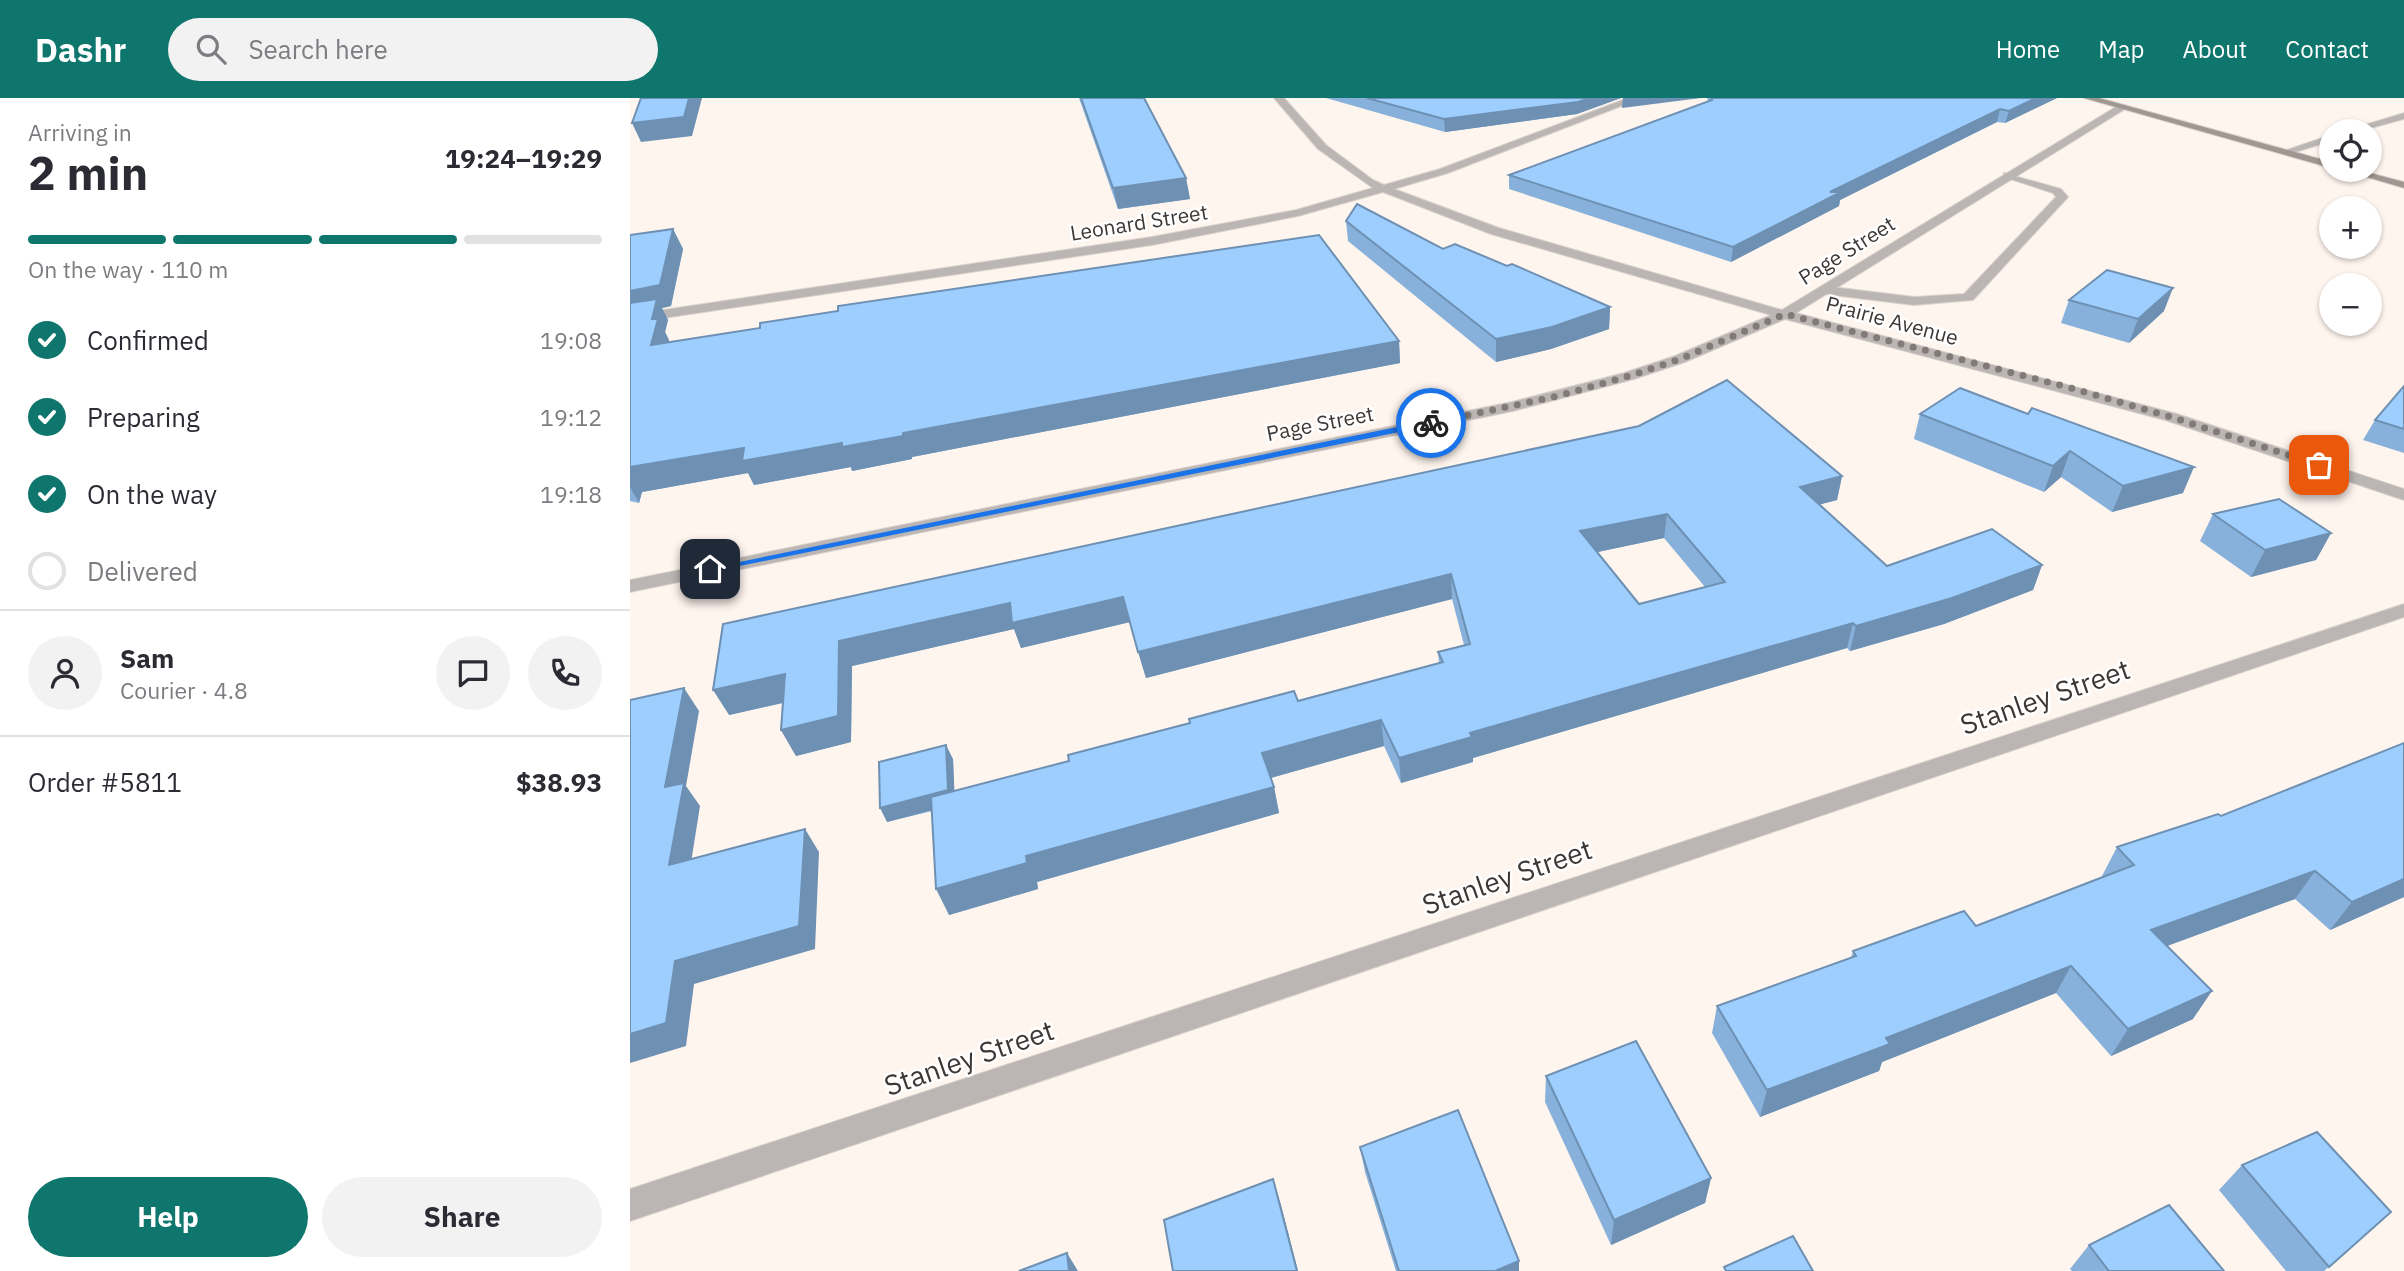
<!DOCTYPE html>
<html lang="en">
<head>
<meta charset="utf-8">
<style>
  :root { --surface:#fff; --page:#f2f2f3; --text:#2b2b33; --muted:#7c7c81; --line:#e1e1e2; --accent:#0f766e }
  body { margin:0; font-family:"IBM Plex Sans",sans-serif; background:var(--page); color:var(--text); height:100vh; display:flex; flex-direction:column; font-size:26px; white-space:nowrap }
  * { box-sizing:border-box; margin:0 }
  p { font-size:23px; color:var(--muted) }
  .icon { flex:none; width:38px; height:38px; fill:none; stroke:currentColor; stroke-width:2; stroke-linecap:round; stroke-linejoin:round }
  .map { position:relative; flex:1; overflow:hidden }
  .panel { display:flex; flex-direction:column; background:var(--surface); width:630px }
  .panel>* { flex:none }
  .fabs { position:absolute; left:1689px; top:21px; display:grid; gap:14px }
  .fabs a { display:grid; place-items:center; width:63px; height:63px; border-radius:50%; background:var(--surface); box-shadow:0 2px 5px #0004; font-size:35px }
  .pin { position:absolute; display:grid; place-items:center; width:60px; height:60px; color:#fff; margin:-30px; border-radius:14px; box-shadow:0 4px 10px #0006 }
  .courier { position:absolute; display:grid; place-items:center; width:70px; height:70px; margin:-35px; border:5px solid #1a73e8; border-radius:50%; background:#fff; color:#222; box-shadow:0 2px 9px #0007 }
  .overview em { font-style:normal; font-weight:700 }
  .overview div { display:flex; flex-direction:column-reverse }
  .overview { display:flex; align-items:center; justify-content:space-between; height:119px; padding:0 28px }
  h1 { font-size:46px; font-weight:700; line-height:52px }
  .bar { display:grid; grid-template-columns:repeat(4,1fr); gap:10px 7px; align-content:center; height:84px; padding:0 28px }
  .bar i { height:9px; border-radius:5px; background:var(--line) }
  .bar .current { background:var(--accent) }
  .bar p { grid-column:span 4 }
  .line { display:flex; align-items:center; gap:18px; padding:0 28px; border-top:2px solid var(--line) }
  .line div { flex:1 }
  .round { display:grid; place-items:center; flex:none; width:74px; height:74px; border-radius:37px; background:var(--page) }
  ol { padding:0 28px; list-style:none }
  li { display:flex; align-items:center; gap:21px; height:77px }
  li p { margin-inline-start:auto }
  li .icon { padding:7px; border-radius:50%; background:var(--accent); color:#fff; stroke-width:4 }
  li:last-child { color:var(--muted) }
  li i { width:38px; height:38px; border:4px solid var(--line); border-radius:50% }
  .action { display:flex; gap:14px; margin-top:auto; padding:14px 28px }
  .action a { flex:1; height:80px; border-radius:42px; background:var(--accent); color:#fff; font-size:28px; font-weight:700; line-height:80px; text-align:center }
  .action a+a { background:var(--page); color:var(--text) }
  header { display:flex; align-items:center; gap:42px; box-sizing:border-box; height:98px; padding:0 35px; background:var(--accent); color:#fff }
  header strong { font-size:33px }
  nav { display:flex; gap:38px; margin-inline-start:auto; font-size:24px }
  .search { width:490px; height:63px; background:var(--page); display:flex; align-items:center; gap:18px; box-sizing:border-box; padding:0 24px; border-radius:38px; color:var(--muted); font-size:26px }
  main { display:flex; flex:1; min-height:0 }
  .map>svg:first-child { display:block }
</style>
</head>
<body>
<header>
<strong>Dashr</strong>
<div class="search"><svg class="icon" aria-label="search" viewBox="0 0 24 24"><circle cx="10" cy="10" r="6"/><path d="M15 15l6 6"/></svg>Search here</div>
<nav><a>Home</a><a>Map</a><a>About</a><a>Contact</a></nav>
</header>
<main>
<section class="panel">
<div class="overview"><div><h1>2 min</h1><p>Arriving in</p></div><em>19:24–19:29</em></div>
<div class="bar"><i class="current"></i><i class="current"></i><i class="current"></i><i></i><p>On the way · 110 m</p></div>
<ol>
<li><svg class="icon" aria-label="check" viewBox="0 0 24 24"><path d="M5 12l5 5 9-10"/></svg>Confirmed<p>19:08</p></li>
<li><svg class="icon" aria-label="check" viewBox="0 0 24 24"><path d="M5 12l5 5 9-10"/></svg>Preparing<p>19:12</p></li>
<li><svg class="icon" aria-label="check" viewBox="0 0 24 24"><path d="M5 12l5 5 9-10"/></svg>On the way<p>19:18</p></li>
<li><i></i>Delivered</li>
</ol>
<div class="line" style="height:126px"><a class="round"><svg class="icon" aria-label="person" viewBox="0 0 24 24"><circle cx="12" cy="8" r="4"/><path d="M4 21q1-7 8-7t8 7"/></svg></a><div><b>Sam</b><p>Courier · 4.8</p></div><a class="round"><svg class="icon" aria-label="chat" viewBox="0 0 24 24"><path d="M4 5h16v11H9l-5 4z"/></svg></a><a class="round"><svg class="icon" aria-label="phone" viewBox="0 0 24 24"><path d="M5 4h4l2 5-3 2q2 4 5 5l2-3 5 2v4C11 20 4 13 5 4z"/></svg></a></div>
<div class="line" style="height:91px"><div>Order #5811</div><b>$38.93</b></div>
<div class="action"><a>Help</a><a>Share</a></div>
</section>
<div class="map">
<svg width="1774" height="1173" viewBox="0 0 1774 1173">
  <rect width="100%" height="100%" fill="#fff5ef"/>
  <g fill="none" stroke-linecap="round" stroke-linejoin="round">
    <defs>
      <path id="lane" d="M1374,75L1431,91L1438,99L1343,202L1284,207L1194,196L1187,192L1194,188L1284,199L1334,196L1426,99L1423,95L1374,79Z"/>
      <g id="street">
        <path d="M644,0H654L696,47L743,82L754,87L810,71L998,0H1012L818,75L764,91L869,130L1152,212L1489,7H1495V11L1166,215L1547,316L1774,391V402L1535,322L1155,221L1055,264L1004,281L883,313L0,494V482L882,304L994,275L1045,258L1141,217L861,136L753,94L668,118L522,147L0,225V217L522,139L666,112L743,90L688,51Z"/>
        <path d="M1774,15V21L1730,33H1715Z"/>
        <path d="M1701,37V43L1656,57L1651,54Z"/>
        <path d="M1774,506V519L0,1123V1091Z"/>
      </g>
      <g id="secondary">
        <path d="M1454,0H1469L1701,64V70Z"/>
        <path d="M1713,72H1729L1774,84V90Z"/>
      </g>
    </defs>
    <use href="#lane" stroke="#dcd3ce" stroke-width="2"/>
    <use href="#street" stroke="#dcd3ce" stroke-width="2"/>
    <use href="#secondary" stroke="#dcd3ce" stroke-width="2"/>
    <use href="#lane" fill="#bbb6b3" fill-rule="evenodd"/>
    <use href="#street" fill="#bbb6b3" fill-rule="evenodd"/>
    <use href="#secondary" fill="#9e9792" fill-rule="evenodd"/>
  </g>
  <g fill="#87b1da" fill-rule="evenodd">
    <path d="M449,0H514L556,80L560,101L488,111Z"/>
    <path d="M696,0H991L947,16L815,34Z"/>
    <path d="M1077,0H1427L1375,25L1367,24L1210,102L1209,108L1101,164L879,91V77L1078,3Z"/>
    <path d="M716,123L877,168L980,209L979,231L921,251L866,264L718,143Z"/>
    <path d="M43,131L53,151L41,208L32,210L38,222L35,234L39,242L38,244L769,243L770,265L282,359V361L222,373L221,369L124,387L118,375L12,394L9,405L0,403V137Z"/>
    <path d="M1439,202L1534,213L1499,245L1431,225Z"/>
    <path d="M1774,288V355L1733,342L1745,322Z"/>
    <path d="M1330,290L1553,395L1482,414L1431,379L1414,394L1284,341L1290,316Z"/>
    <path d="M1212,378L1207,402L1190,406L1257,468L1412,467L1403,492L1314,526L1220,553L1217,550L843,660V664L771,685L754,648L640,680L644,689L649,715L407,784L408,791L319,817L302,713L257,724L323,661L324,693L809,565L808,554L834,547L822,501L516,580L500,524L391,550L384,531L222,568L221,644L166,658L151,632L153,605L99,617L93,526ZM1034,440L1075,489L1009,506L967,454Z"/>
    <path d="M1583,416L1701,435L1686,462L1621,479L1570,443Z"/>
    <path d="M1591,718L1774,799L1700,832L1665,801L1537,848L1563,921L1481,958L1426,895L1252,964L1249,973L1130,1019L1082,935L1087,908L1221,860L1223,853L1346,828L1473,779L1472,778L1487,749Z"/>
    <path d="M916,978L1081,1080L1075,1105L981,1147L915,1004Z"/>
    <path d="M730,1049L889,1163V1173H766L735,1074Z"/>
    <path d="M1612,1067L1761,1114L1694,1173H1656L1589,1092Z"/>
    <path d="M1459,1147L1594,1173H1442L1440,1171Z"/>
  </g>
  <g fill="#6e90b2">
    <path d="M59,0H72L62,38L11,44L2,25Z"/>
    <path d="M960,0H991L947,16L815,34L814,21Z"/>
    <path d="M993,0H1071L992,10Z"/>
    <path d="M1406,0H1427L1375,25L1379,13Z"/>
    <path d="M1370,11L1367,24L1210,102L1209,108L1101,164L1103,149L1200,94Z"/>
    <path d="M556,80L560,101L488,111L483,90Z"/>
    <path d="M43,131L53,151L41,208L32,210L38,222L35,234L39,242L32,269L21,247L22,221L0,216V193Z"/>
    <path d="M1543,190L1534,213L1499,245L1508,221Z"/>
    <path d="M980,209L979,231L921,251L866,264V241Z"/>
    <path d="M769,243L770,265L282,359V361L222,373L221,369L124,387L118,375L12,394L9,405L0,389V369L114,350L273,335Z"/>
    <path d="M1440,353L1431,379L1414,394L1423,368Z"/>
    <path d="M1564,369L1553,395L1482,414L1493,388Z"/>
    <path d="M1212,378L1207,402L1166,413L1170,389Z"/>
    <path d="M1037,416L1034,440L949,458L950,433Z"/>
    <path d="M1701,435L1686,462L1621,479L1635,452Z"/>
    <path d="M1412,467L1403,492L1314,526L1220,553L1226,528Z"/>
    <path d="M821,476L822,501L516,580L508,554Z"/>
    <path d="M493,499L500,524L391,550L384,531L222,568L221,644L166,658L151,632L209,543L380,505Z"/>
    <path d="M1223,525L1217,550L843,660V664L771,685L769,660L840,635Z"/>
    <path d="M155,576L169,601L99,617L83,592Z"/>
    <path d="M54,590L69,613L56,688L70,708L57,790L39,767L35,689Z"/>
    <path d="M751,622L754,648L637,681L632,655Z"/>
    <path d="M316,647L323,661L325,706L257,724L250,710Z"/>
    <path d="M644,689L649,715L407,784L408,791L319,817L306,791L396,758Z"/>
    <path d="M175,731L189,754L185,851L64,886L56,948L0,965V936L45,863Z"/>
    <path d="M1685,773L1665,801L1504,860L1521,832Z"/>
    <path d="M1774,781V799L1700,832L1722,804Z"/>
    <path d="M1441,868L1426,895L1252,964L1249,973L1130,1019L1137,992L1256,940Z"/>
    <path d="M1582,893L1563,921L1481,958L1498,931Z"/>
    <path d="M1081,1080L1075,1105L981,1147L984,1122Z"/>
    <path d="M643,1081L651,1107L668,1173H667Z"/>
    <path d="M437,1155L448,1173H439Z"/>
    <path d="M889,1163V1173H865Z"/>
  </g>
  <g fill="#9dcefe" stroke="#6e90b2" stroke-width="2" fill-rule="evenodd">
    <path d="M11,0H59L54,19L2,25Z"/>
    <path d="M451,0H514L556,80L483,90Z"/>
    <path d="M737,0H960L948,4L814,21Z"/>
    <path d="M1081,0H1406L1379,13L1370,11L1200,94H1211L1103,149L879,77L1082,2Z"/>
    <path d="M727,106L813,151L825,146L877,168L882,166L980,209L922,229L866,241L716,123Z"/>
    <path d="M43,131L30,187L0,193V137Z"/>
    <path d="M689,137L769,243L273,335V338L212,349V345L112,363L114,350L0,369V205L27,201L22,221H28L21,247L130,230V225L208,213V208Z"/>
    <path d="M1477,172L1543,190L1508,221L1439,202Z"/>
    <path d="M1097,282L1212,378L1170,389L1257,468L1362,431L1412,467L1322,500L1226,528L1223,525L964,599L840,635L842,639L769,660L751,622L632,655L644,689L396,758L397,765L306,791L301,699L439,663L438,657L560,625L559,621L664,593L668,603L813,564L808,554L840,546L821,476L508,554L493,499L382,525L380,505L209,543L208,618L151,632L155,576L83,592L93,526L1009,328ZM1037,416L1095,484L1009,506L950,433Z"/>
    <path d="M1774,288V331L1745,322Z"/>
    <path d="M1330,290L1398,316L1402,310L1564,369L1493,388L1440,353L1423,368L1290,316Z"/>
    <path d="M1649,401L1701,435L1635,452L1583,416Z"/>
    <path d="M54,590L35,689L54,685L39,767L175,731L169,828L45,863L36,925L0,936V602Z"/>
    <path d="M1774,645V781L1722,804L1685,773L1521,832L1582,893L1498,931L1441,868L1256,940L1260,946L1137,992L1087,908L1226,858L1223,853L1334,813L1346,828L1504,767L1487,749L1588,716L1591,718Z"/>
    <path d="M316,647L318,692L250,710L249,664Z"/>
    <path d="M1006,943L1081,1080L984,1122L916,978Z"/>
    <path d="M828,1012L889,1163L865,1173H769L730,1049Z"/>
    <path d="M1687,1034L1761,1114L1699,1169L1612,1067Z"/>
    <path d="M643,1081L667,1173H543L534,1122Z"/>
    <path d="M1539,1107L1594,1173H1479L1459,1147Z"/>
    <path d="M1163,1138L1183,1173H1096L1094,1169Z"/>
    <path d="M437,1155L439,1173H389Z"/>
  </g>
  <path fill="#1a73e8" d="M801,322L804,327L80,474L75,471Z"/>
  <g fill="none" stroke-linecap="round" stroke-linejoin="round">
    <path stroke="#817a76" stroke-width="7" stroke-dasharray="0 12.6" d="M801,325L928,298L999,278L1050,261L1155,216L1441,290L1541,319L1689,367"/>
  </g>
  <g text-anchor="middle" stroke-width="5" stroke-linejoin="round" paint-order="stroke">
    <g font-size="21" fill="#3d3835" stroke="#fff">
      <text transform="translate(509 125) rotate(-9)" y="7">Leonard Street</text>
      <text transform="translate(1217 153) rotate(-32)" y="7">Page Street</text>
      <text transform="translate(1262 223) rotate(15)" y="7">Prairie Avenue</text>
      <text transform="translate(690 326) rotate(-11)" y="7">Page Street</text>
    </g>
    <g font-size="28" fill="#3d3835" stroke="#fff">
      <text transform="translate(1415 599) rotate(-19)" y="10">Stanley Street</text>
      <text transform="translate(877 779) rotate(-19)" y="10">Stanley Street</text>
      <text transform="translate(339 960) rotate(-19)" y="10">Stanley Street</text>
    </g>
  </g>
</svg>
<div class="fabs">
<a><svg class="icon" aria-label="locate" viewBox="0 0 24 24"><circle cx="12" cy="12" r="6"/><path d="M12 2v4M12 18v4M2 12h4M18 12h4"/></svg></a>
<a>+</a>
<a>−</a>
</div>
<div class="pin" style="left:1689px;top:367px;background:#ea580c"><svg class="icon" aria-label="bag" viewBox="0 0 24 24"><path d="M5 8h14l-1 12H6zM9 8a3 3 0 0 1 6 0"/></svg></div>
<div class="pin" style="left:80px;top:471px;background:#1f2937"><svg class="icon" aria-label="home" viewBox="0 0 24 24"><path d="M3 11l9-7 9 7M6 9v11h12V9"/></svg></div>
<div class="courier" style="left:801px;top:325px"><svg class="icon" aria-label="bike" viewBox="0 0 24 24"><circle cx="6" cy="16" r="4"/><circle cx="18" cy="16" r="4"/><path d="M6 16l4-8h5l3 8M10 8l3 8H6M13 5h3"/></svg></div>
</div>
</main>
</body>
</html>
